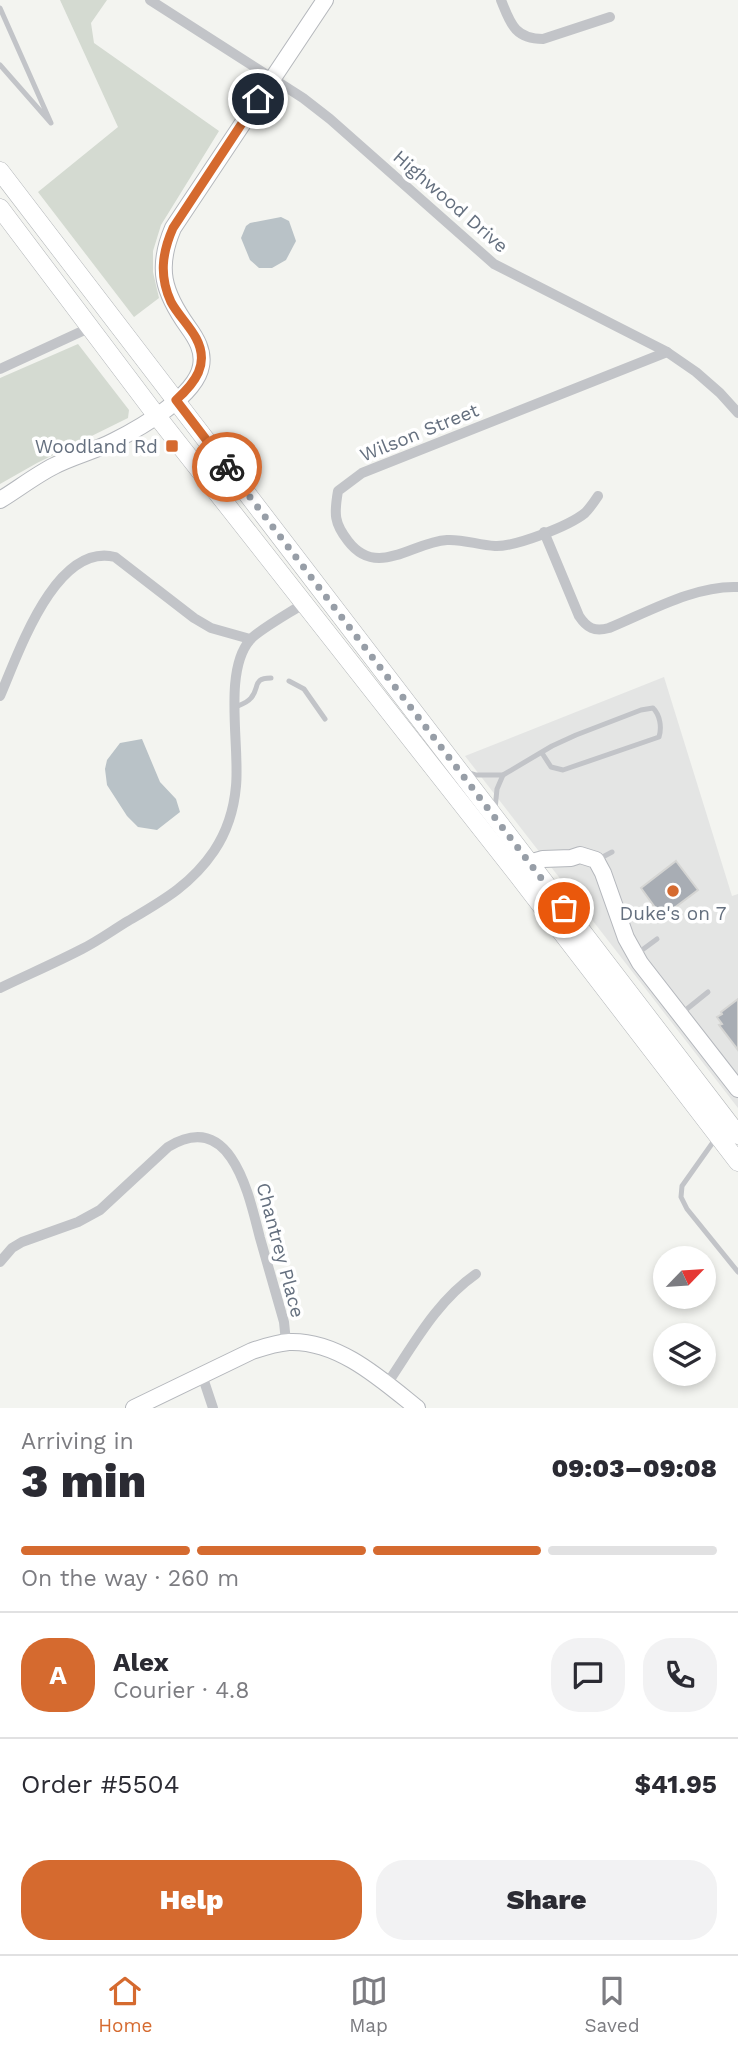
<!DOCTYPE html>
<html lang="en">
<head>
<meta charset="utf-8">
<style>
  :root { --surface:#fff; --page:#f2f2f3; --text:#2b2b33; --muted:#7c7c81; --line:#e1e1e2; --accent:#d56a2f }
  body { margin:0; font-family:"Work Sans",sans-serif; background:var(--page); color:var(--text); height:100vh; display:flex; flex-direction:column; font-size:26px; white-space:nowrap }
  * { box-sizing:border-box; margin:0 }
  p { font-size:23px; color:var(--muted) }
  .icon { flex:none; width:38px; height:38px; fill:none; stroke:currentColor; stroke-width:2; stroke-linecap:round; stroke-linejoin:round }
  .map { position:relative; height:1408px; overflow:hidden }
  .side { display:flex; flex-direction:column; background:var(--surface); flex:1 }
  .side>* { flex:none }
  .needle { width:46px; rotate:65deg }
  .buttons { position:absolute; left:653px; top:1246px; display:grid; gap:14px }
  .buttons a { display:grid; place-items:center; width:63px; height:63px; border-radius:50%; background:var(--surface); box-shadow:0 4px 10px #0003; font-size:35px }
  .pin { position:absolute; display:grid; place-items:center; width:60px; height:60px; color:#fff; margin:-30px; border:4px solid #fff; border-radius:50%; box-shadow:0 2px 7px #0007 }
  .courier { position:absolute; display:grid; place-items:center; width:70px; height:70px; margin:-35px; border:5px solid #d56a2f; border-radius:50%; background:#fff; color:#222; box-shadow:0 2px 9px #0007 }
  .headline em { font-style:normal; font-weight:800 }
  .headline div { display:flex; flex-direction:column-reverse }
  .headline { display:flex; align-items:center; justify-content:space-between; height:119px; padding:0 21px }
  h1 { font-size:46px; font-weight:800; line-height:52px }
  .bar { display:grid; grid-template-columns:repeat(4,1fr); gap:10px 7px; align-content:center; height:84px; padding:0 21px }
  .bar i { height:9px; border-radius:5px; background:var(--line) }
  .bar .current { background:var(--accent) }
  .bar p { grid-column:span 4 }
  .line { display:flex; align-items:center; gap:18px; padding:0 21px; border-top:2px solid var(--line) }
  .line div { flex:1 }
  .round { display:grid; place-items:center; flex:none; width:74px; height:74px; border-radius:28px; background:var(--page) }
  .cta { display:flex; gap:14px; margin-top:auto; padding:14px 21px }
  .cta a { flex:1; height:80px; border-radius:28px; background:var(--accent); color:#fff; font-size:28px; font-weight:800; line-height:80px; text-align:center }
  .cta a+a { background:var(--page); color:var(--text) }
  .dock { display:flex; justify-content:space-around; align-items:center; height:98px; border-top:2px solid var(--line); background:var(--surface); font-size:19px; color:var(--muted) }
  .dock a { display:grid; justify-items:center; gap:4px }
  .dock .current { color:var(--accent) }
  .map>svg:first-child { display:block }
</style>
</head>
<body>
<div class="map">
<svg width="738" height="1408" viewBox="0 0 738 1408">
  <rect width="100%" height="100%" fill="#f3f4f0"/>
  <path fill="#e4e5e4" d="M664,677L732,896L738,894V1108L465,756Z"/>
  <g fill="#d4dad1">
    <path d="M60,0H107L91,23L94,43L219,131L161,225L153,251V272L159,298L134,317L38,192L118,127Z"/>
    <path d="M78,344L129,410L128,418L37,463L0,484V378Z"/>
  </g>
  <g fill="#b9c2c7">
    <path d="M281,217L289,221L296,241L286,260L272,268H259L250,260L241,238L246,226L250,223Z"/>
    <path d="M142,739L160,782L176,799L180,812L157,830L138,827L127,816L107,785L105,769L107,760L120,743Z"/>
  </g>
  <g fill="#a8adb4" stroke="#d5d5d3" stroke-width="2">
    <path d="M676,861L698,890L662,917L641,888Z"/>
    <path d="M738,999V1050L719,1025L722,1024L717,1017L722,1014L721,1012Z"/>
  </g>
  <g fill="none" stroke-linecap="round" stroke-linejoin="round">
    <defs>
      <g id="secondary">
        <path d="M0,500C18,489 36,475 54,466C73,456 95,451 114,441C140,428 196,396 201,366C204,351 196,338 188,327C163,292 156,268 173,228L325,0"/>
        <path d="M529,863L543,859L571,858L580,855L596,860L603,873L626,938L640,963L738,1089"/>
        <path d="M134,1408L252,1351C264,1347 276,1343 289,1342C338,1340 381,1379 417,1408"/>
      </g>
      <g id="primary">
        <path d="M0,171L738,1135"/>
        <path d="M0,208L156,415L516,873L738,1162"/>
      </g>
    </defs>
    <use href="#secondary" stroke="#b4b7bc" stroke-width="18"/>
    <use href="#primary" stroke="#b3b6b9" stroke-width="19"/>
    <g stroke="#c2c4c8" stroke-width="5">
      <path d="M0,8L51,123L0,65"/>
      <path d="M289,681L304,689L325,719"/>
      <path d="M235,707C240,705 247,703 251,698C260,688 252,678 271,678"/>
      <path d="M467,772L476,775H503L552,746L576,735L641,710L653,708C660,715 662,727 659,737L563,770L551,767L542,753"/>
      <path d="M495,809L497,789L503,775"/>
      <path d="M597,860L612,852"/>
      <path d="M638,953L657,939"/>
      <path d="M682,1013L708,992"/>
      <path d="M716,1138L682,1186L681,1197L687,1209L738,1272"/>
    </g>
    <g stroke="#c2c4c8" stroke-width="10">
      <path d="M150,0L303,98L330,119L494,264L667,352L696,372L720,393L738,413"/>
      <path d="M501,0C510,22 514,39 543,39L610,17"/>
      <path d="M0,369L89,328"/>
      <path d="M598,496C594,502 590,508 585,513C569,526 515,547 495,546C478,545 463,539 447,540C412,542 377,579 348,541C334,523 334,514 338,491L362,473L667,352"/>
      <path d="M544,532L579,616C587,628 594,632 609,628C648,612 695,585 738,587"/>
      <path d="M0,696C18,655 55,542 115,557L194,618L211,628L250,639"/>
      <path d="M0,988C27,975 55,963 82,949C98,941 113,930 128,921C162,901 191,885 214,851C226,833 234,809 236,786C240,746 223,671 250,640C257,631 291,612 303,604"/>
      <path d="M0,1262L12,1248L22,1242L78,1222L100,1210L168,1147C232,1108 249,1196 260,1238C268,1266 276,1294 284,1322L286,1342"/>
      <path d="M202,1375L213,1408"/>
      <path d="M387,1384C414,1344 436,1302 476,1274"/>
    </g>
    <use href="#secondary" stroke="#fff" stroke-width="16"/>
    <use href="#primary" stroke="#fff" stroke-width="18"/>
  </g>
  <g fill="none" stroke-linecap="round" stroke-linejoin="round">
    <path stroke="#979ea7" stroke-width="7" stroke-dasharray="0 12.6" d="M227,467L564,908"/>
    <path stroke="#d56a2f" stroke-width="9" d="M227,467L176,400C195,383 210,364 196,338C189,325 178,315 171,302C159,276 162,253 173,228L258,99"/>
  </g>
  <g fill="#d56a2f" stroke="#fff" stroke-width="2.5">
    <rect x="165" y="439" width="14" height="14" rx="3.5"/>
    <circle cx="673" cy="891" r="7"/>
  </g>
  <g text-anchor="middle" stroke-width="7" stroke-linejoin="round" paint-order="stroke">
    <g font-size="19" fill="#65707f" stroke="#fff">
      <text transform="translate(451 201) rotate(41)" y="7">Highwood Drive</text>
      <text transform="translate(419 432) rotate(-22)" y="7">Wilson Street</text>
      <text transform="translate(281 1250) rotate(75)" y="7">Chantrey Place</text>
    </g>
    <g font-size="19" fill="#65707f" stroke="#fff" text-anchor="end">
      <text x="158" y="453">Woodland Rd</text>
      <text x="673" y="920" text-anchor="middle">Duke's on 7</text>
    </g>
  </g>
</svg>
<div class="buttons">
<a><svg class="needle" viewBox="-14 -14 28 28"><path d="M0-13l5 13h-10z" fill="#e53935"/><path d="M0 13l5-13h-10z" fill="#7c7c81"/></svg></a>
<a><svg class="icon" aria-label="layers" viewBox="0 0 24 24"><path d="M12 4l9 5-9 5-9-5zM3 14l9 5 9-5"/></svg></a>
</div>
<div class="pin" style="left:564px;top:908px;background:#ea580c"><svg class="icon" aria-label="bag" viewBox="0 0 24 24"><path d="M5 8h14l-1 12H6zM9 8a3 3 0 0 1 6 0"/></svg></div>
<div class="pin" style="left:258px;top:99px;background:#1f2937"><svg class="icon" aria-label="home" viewBox="0 0 24 24"><path d="M3 11l9-7 9 7M6 9v11h12V9"/></svg></div>
<div class="courier" style="left:227px;top:467px"><svg class="icon" aria-label="bike" viewBox="0 0 24 24"><circle cx="6" cy="16" r="4"/><circle cx="18" cy="16" r="4"/><path d="M6 16l4-8h5l3 8M10 8l3 8H6M13 5h3"/></svg></div>
</div>
<section class="side">
<div class="headline"><div><h1>3 min</h1><p>Arriving in</p></div><em>09:03–09:08</em></div>
<div class="bar"><i class="current"></i><i class="current"></i><i class="current"></i><i></i><p>On the way · 260 m</p></div>
<div class="line" style="height:126px"><b class="round" style="background:var(--accent);color:#fff">A</b><div><b>Alex</b><p>Courier · 4.8</p></div><a class="round"><svg class="icon" aria-label="chat" viewBox="0 0 24 24"><path d="M4 5h16v11H9l-5 4z"/></svg></a><a class="round"><svg class="icon" aria-label="phone" viewBox="0 0 24 24"><path d="M5 4h4l2 5-3 2q2 4 5 5l2-3 5 2v4C11 20 4 13 5 4z"/></svg></a></div>
<div class="line" style="height:91px"><div>Order #5504</div><b>$41.95</b></div>
<div class="cta"><a>Help</a><a>Share</a></div>
</section>
<nav class="dock">
<a class="current"><svg class="icon" aria-label="home" viewBox="0 0 24 24"><path d="M3 11l9-7 9 7M6 9v11h12V9"/></svg>Home</a>
<a><svg class="icon" aria-label="map" viewBox="0 0 24 24"><path d="M3 6l6-2 6 2 6-2v14l-6 2-6-2-6 2zM9 4v14M15 6v14"/></svg>Map</a>
<a><svg class="icon" aria-label="saved" viewBox="0 0 24 24"><path d="M7 4h10v16l-5-4-5 4z"/></svg>Saved</a>
</nav>
</body>
</html>
